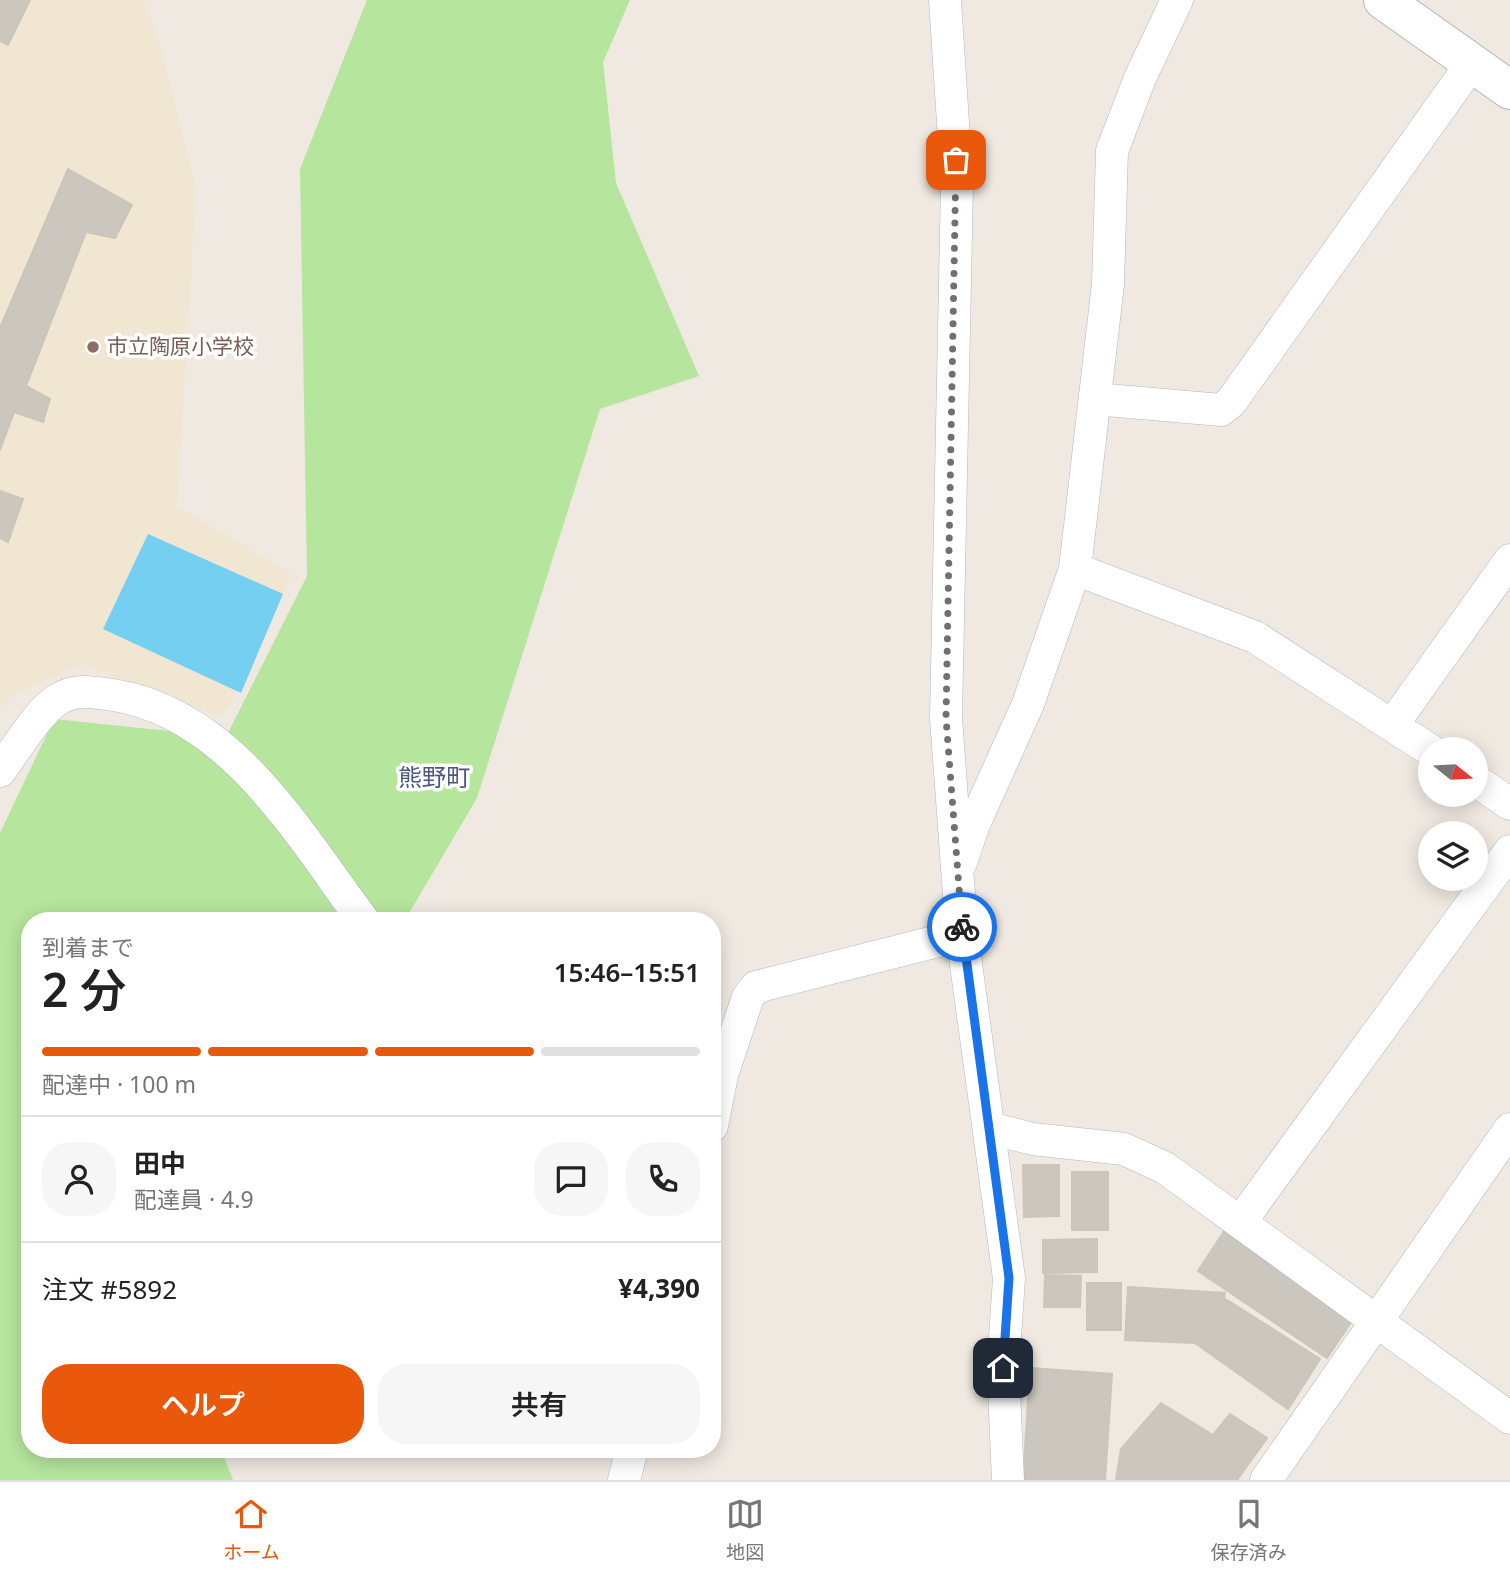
<!DOCTYPE html>
<html lang="ja">
<head>
<meta charset="utf-8">
<style>
  :root { --surface:#fff; --page:#f6f6f6; --text:#222; --muted:#767676; --line:#e0e0e0; --accent:#ea580c }
  body { margin:0; font-family:"Noto Sans","Noto Sans JP",sans-serif; background:var(--page); color:var(--text); height:100vh; display:flex; flex-direction:column; font-size:26px; white-space:nowrap }
  * { box-sizing:border-box; margin:0 }
  p { font-size:23px; color:var(--muted) }
  .icon { flex:none; width:38px; height:38px; fill:none; stroke:currentColor; stroke-width:2; stroke-linecap:round; stroke-linejoin:round }
  .map { position:relative; flex:1; overflow:hidden }
  .sheet { position:absolute; left:21px; top:912px; width:700px; height:546px; display:flex; flex-direction:column; background:var(--surface); border-radius:28px; box-shadow:0 4px 18px #0003 }
  .sheet>* { flex:none }
  .needle { width:46px; rotate:108deg }
  .controls { position:absolute; left:1418px; top:737px; display:grid; gap:14px }
  .controls a { display:grid; place-items:center; width:70px; height:70px; border-radius:50%; background:var(--surface); box-shadow:0 4px 18px #0003; font-size:35px }
  .pin { position:absolute; display:grid; place-items:center; width:60px; height:60px; color:#fff; margin:-30px; border-radius:14px; box-shadow:0 4px 10px #0006 }
  .courier { position:absolute; display:grid; place-items:center; width:70px; height:70px; margin:-35px; border:5px solid #1a73e8; border-radius:50%; background:#fff; color:#222; box-shadow:0 2px 9px #0007 }
  .head em { font-style:normal; font-weight:600 }
  .head div { display:flex; flex-direction:column-reverse }
  .head { display:flex; align-items:center; justify-content:space-between; height:119px; padding:0 21px }
  h1 { font-size:46px; font-weight:600; line-height:52px }
  .bar { display:grid; grid-template-columns:repeat(4,1fr); gap:10px 7px; align-content:center; height:84px; padding:0 21px }
  .bar i { height:9px; border-radius:5px; background:var(--line) }
  .bar .selected { background:var(--accent) }
  .bar p { grid-column:span 4 }
  .line { display:flex; align-items:center; gap:18px; padding:0 21px; border-top:2px solid var(--line) }
  .line div { flex:1 }
  .round { display:grid; place-items:center; flex:none; width:74px; height:74px; border-radius:28px; background:var(--page) }
  .action { display:flex; gap:14px; margin-top:auto; padding:14px 21px }
  .action a { flex:1; height:80px; border-radius:28px; background:var(--accent); color:#fff; font-size:28px; font-weight:600; line-height:80px; text-align:center }
  .action a+a { background:var(--page); color:var(--text) }
  .tab-bar { display:flex; justify-content:space-around; align-items:center; height:98px; border-top:2px solid var(--line); background:var(--surface); font-size:19px; color:var(--muted) }
  .tab-bar a { display:grid; justify-items:center; gap:4px }
  .tab-bar .selected { color:var(--accent) }
  .map>svg:first-child { display:block }
</style>
</head>
<body>
<div class="map">
<svg width="1510" height="1480" viewBox="0 0 1510 1480">
  <rect width="100%" height="100%" fill="#efe9e1"/>
  <path fill="#f0e6d1" d="M0,0H144L163,56L196,189L177,506L292,574L229,707L218,716L81,664L8,698L0,707Z"/>
  <path fill="#b6e59e" d="M367,0H630L603,62L616,183L699,376L600,409L477,798L405,920H30V1449H221L233,1480H0V833L54,719L226,737L307,576L300,169Z"/>
  <path fill="#75cff0" d="M148,534L283,594L241,693L103,629Z"/>
  <g fill="#cbc7bf" stroke="#cbc5ba" stroke-width="2">
    <path d="M0,0H30L8,45L0,41Z"/>
    <path d="M68,169L132,205L115,238L86,232L26,386L50,399L43,422L14,412L0,450V328Z"/>
    <path d="M0,491L23,499L8,542L0,538Z"/>
    <path d="M1023,1165H1059V1216L1024,1217Z"/>
    <rect x="1072" y="1172" width="36" height="58"/>
    <path d="M1227,1227L1357,1313L1327,1358L1198,1271Z"/>
    <path d="M1097,1239V1272L1043,1273V1240Z"/>
    <path d="M1045,1275L1081,1276L1080,1307H1044Z"/>
    <rect x="1087" y="1283" width="34" height="47"/>
    <path d="M1128,1287L1225,1293L1224,1298L1320,1359L1288,1409L1195,1343L1125,1340Z"/>
    <path d="M1030,1368L1112,1374L1105,1480H1023Z"/>
    <path d="M1161,1403L1213,1435L1230,1414L1267,1438L1237,1480H1116L1121,1449Z"/>
  </g>
  <g fill="none" stroke-linecap="round" stroke-linejoin="round">
    <defs>
      <g id="street">
        <path d="M945,0L957,184L946,718L962,935L1009,1278L1003,1368L1008,1480"/>
        <path d="M1095,399L1221,410L1231,402L1472,63"/>
        <path d="M1075,569L1255,637L1430,750"/>
        <path d="M1393,724L1510,560"/>
        <path d="M0,771C15,751 37,713 57,700C75,688 93,692 113,695C230,713 298,833 363,920"/>
        <path d="M1475,780L1510,804"/>
        <path d="M961,862L974,824L1028,704L1075,569L1108,284L1112,151L1140,78L1177,0"/>
        <path d="M712,1126L722,1075L748,997L756,987L962,935"/>
        <path d="M989,1128L1033,1139L1124,1149L1165,1168L1510,1418"/>
        <path d="M1241,1221L1510,851"/>
        <path d="M624,1480L632,1449"/>
        <path d="M1266,1480L1510,1129"/>
      </g>
      <path id="secondary" d="M1383,0L1510,90"/>
    </defs>
    <use href="#street" stroke="#b4b7c1" stroke-width="33"/>
    <use href="#secondary" stroke="#b4b7c1" stroke-width="40"/>
    <use href="#street" stroke="#fff" stroke-width="32"/>
    <use href="#secondary" stroke="#fff" stroke-width="38"/>
  </g>
  <g fill="none" stroke-linecap="round" stroke-linejoin="round">
    <path stroke="#726f6d" stroke-width="7" stroke-dasharray="0 12.6" d="M956,160L946,718L962,927"/>
    <path stroke="#1a73e8" stroke-width="9" d="M962,927L1009,1278L1003,1368"/>
  </g>
  <circle fill="#8d6e63" stroke="#fff" stroke-width="2.5" cx="93" cy="347" r="7"/>
  <g text-anchor="middle" stroke-width="7" stroke-linejoin="round" paint-order="stroke">
    <g font-size="21" fill="#785e54" stroke="#fff" text-anchor="start">
      <text x="107" y="354">市立陶原小学校</text>
    </g>
    <g font-size="24" fill="#4d5680" stroke="#fff">
      <text x="434" y="786">熊野町</text>
    </g>
  </g>
</svg>
<div class="controls">
<a><svg class="needle" viewBox="-14 -14 28 28"><path d="M0-13l5 13h-10z" fill="#e53935"/><path d="M0 13l5-13h-10z" fill="#767676"/></svg></a>
<a><svg class="icon" aria-label="layers" viewBox="0 0 24 24"><path d="M12 4l9 5-9 5-9-5zM3 14l9 5 9-5"/></svg></a>
</div>
<div class="pin" style="left:956px;top:160px;background:#ea580c"><svg class="icon" aria-label="bag" viewBox="0 0 24 24"><path d="M5 8h14l-1 12H6zM9 8a3 3 0 0 1 6 0"/></svg></div>
<div class="pin" style="left:1003px;top:1368px;background:#1f2937"><svg class="icon" aria-label="home" viewBox="0 0 24 24"><path d="M3 11l9-7 9 7M6 9v11h12V9"/></svg></div>
<div class="courier" style="left:962px;top:927px"><svg class="icon" aria-label="bike" viewBox="0 0 24 24"><circle cx="6" cy="16" r="4"/><circle cx="18" cy="16" r="4"/><path d="M6 16l4-8h5l3 8M10 8l3 8H6M13 5h3"/></svg></div>
<section class="sheet">
<div class="head"><div><h1>2 分</h1><p>到着まで</p></div><em>15:46–15:51</em></div>
<div class="bar"><i class="selected"></i><i class="selected"></i><i class="selected"></i><i></i><p>配達中 · 100 m</p></div>
<div class="line" style="height:126px"><a class="round"><svg class="icon" aria-label="person" viewBox="0 0 24 24"><circle cx="12" cy="8" r="4"/><path d="M4 21q1-7 8-7t8 7"/></svg></a><div><b>田中</b><p>配達員 · 4.9</p></div><a class="round"><svg class="icon" aria-label="chat" viewBox="0 0 24 24"><path d="M4 5h16v11H9l-5 4z"/></svg></a><a class="round"><svg class="icon" aria-label="phone" viewBox="0 0 24 24"><path d="M5 4h4l2 5-3 2q2 4 5 5l2-3 5 2v4C11 20 4 13 5 4z"/></svg></a></div>
<div class="line" style="height:91px"><div>注文 #5892</div><b>¥4,390</b></div>
<div class="action"><a>ヘルプ</a><a>共有</a></div>
</section>
</div>
<nav class="tab-bar">
<a class="selected"><svg class="icon" aria-label="home" viewBox="0 0 24 24"><path d="M3 11l9-7 9 7M6 9v11h12V9"/></svg>ホーム</a>
<a><svg class="icon" aria-label="map" viewBox="0 0 24 24"><path d="M3 6l6-2 6 2 6-2v14l-6 2-6-2-6 2zM9 4v14M15 6v14"/></svg>地図</a>
<a><svg class="icon" aria-label="saved" viewBox="0 0 24 24"><path d="M7 4h10v16l-5-4-5 4z"/></svg>保存済み</a>
</nav>
</body>
</html>
